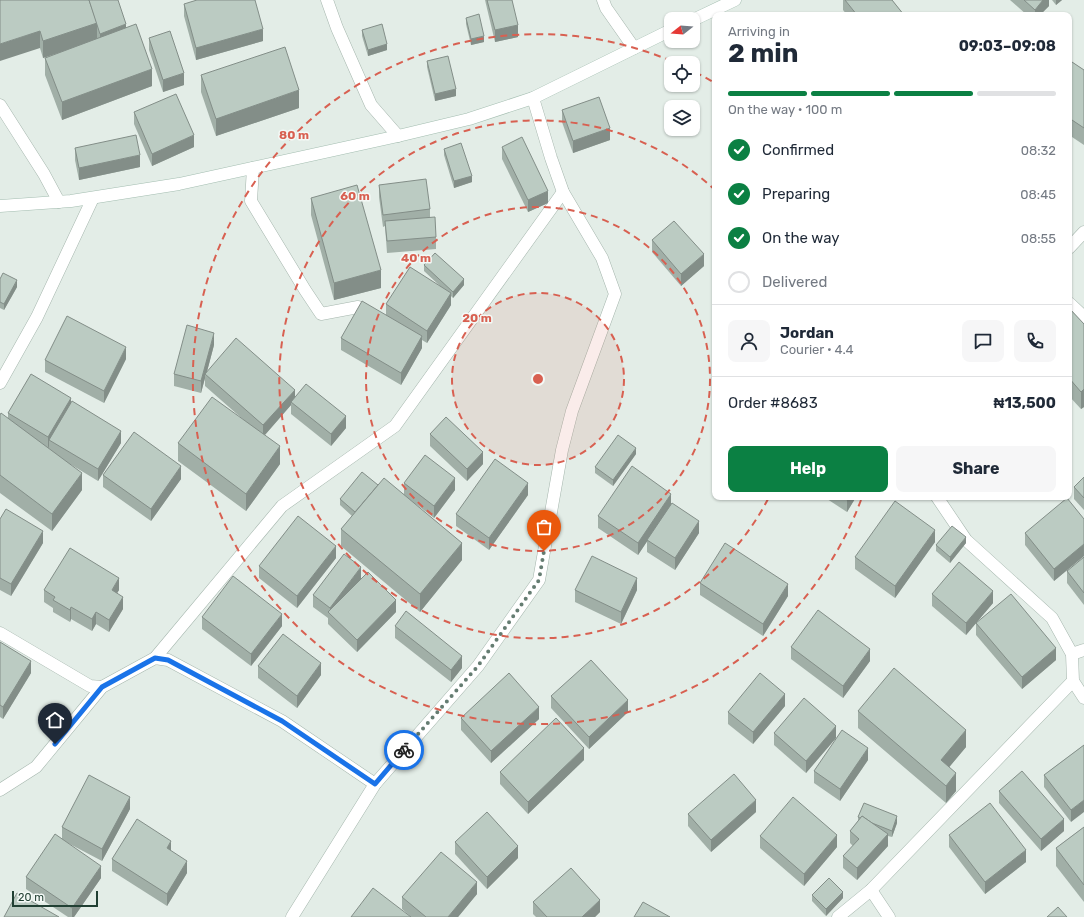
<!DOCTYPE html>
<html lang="en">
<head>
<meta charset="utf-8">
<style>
  :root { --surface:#fff; --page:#f6f6f7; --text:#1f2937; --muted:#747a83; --line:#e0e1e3; --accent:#0b8043 }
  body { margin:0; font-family:Rubik,sans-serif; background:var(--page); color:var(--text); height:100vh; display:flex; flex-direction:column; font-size:15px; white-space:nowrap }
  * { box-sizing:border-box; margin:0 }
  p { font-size:13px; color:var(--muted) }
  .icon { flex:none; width:22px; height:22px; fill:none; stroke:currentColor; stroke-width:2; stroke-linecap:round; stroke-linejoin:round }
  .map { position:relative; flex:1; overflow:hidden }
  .side { position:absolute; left:712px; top:12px; width:360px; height:488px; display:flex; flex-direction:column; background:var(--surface); border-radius:8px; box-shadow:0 1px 3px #0004 }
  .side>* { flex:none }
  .needle { width:26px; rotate:253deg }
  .fabs { position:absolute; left:664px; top:12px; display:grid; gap:8px }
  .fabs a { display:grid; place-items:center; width:36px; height:36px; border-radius:8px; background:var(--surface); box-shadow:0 1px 3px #0004; font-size:20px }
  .scale { position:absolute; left:12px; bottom:10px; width:86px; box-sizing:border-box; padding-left:4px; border:2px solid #214033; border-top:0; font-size:11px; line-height:14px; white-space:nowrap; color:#214033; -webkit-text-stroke:3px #f4f9f6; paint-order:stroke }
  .pin { position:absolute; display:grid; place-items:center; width:34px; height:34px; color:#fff; margin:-41px -17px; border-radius:50% 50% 50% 0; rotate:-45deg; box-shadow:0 0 4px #0007 }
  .pin .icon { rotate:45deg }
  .courier { position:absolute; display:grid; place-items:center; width:40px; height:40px; margin:-20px; border:3px solid #1a73e8; border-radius:50%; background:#fff; color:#222; box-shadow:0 1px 5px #0007 }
  .headline em { font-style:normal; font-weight:700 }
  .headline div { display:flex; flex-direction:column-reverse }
  .headline { display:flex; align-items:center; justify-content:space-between; height:68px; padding:0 16px }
  h1 { font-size:26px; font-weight:700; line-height:30px }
  .bar { display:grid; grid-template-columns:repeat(4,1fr); gap:6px 4px; align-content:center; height:48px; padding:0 16px }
  .bar i { height:5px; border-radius:3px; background:var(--line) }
  .bar .selected { background:var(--accent) }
  .bar p { grid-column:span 4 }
  .line { display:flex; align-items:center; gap:10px; padding:0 16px; border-top:1px solid var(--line) }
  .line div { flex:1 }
  .round { display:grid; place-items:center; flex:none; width:42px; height:42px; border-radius:8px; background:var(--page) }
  ol { padding:0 16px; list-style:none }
  li { display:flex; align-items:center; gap:12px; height:44px }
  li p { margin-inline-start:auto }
  li .icon { padding:4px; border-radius:50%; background:var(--accent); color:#fff; stroke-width:4 }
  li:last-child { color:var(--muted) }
  li i { width:22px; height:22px; border:2px solid var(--line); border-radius:50% }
  .primary-button { display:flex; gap:8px; margin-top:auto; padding:8px 16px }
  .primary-button a { flex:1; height:46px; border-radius:8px; background:var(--accent); color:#fff; font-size:16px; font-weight:700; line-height:46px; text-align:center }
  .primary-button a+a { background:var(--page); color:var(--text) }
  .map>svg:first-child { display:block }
</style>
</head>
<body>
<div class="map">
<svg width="1084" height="917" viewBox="0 0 1084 917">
  <rect width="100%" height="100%" fill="#e3ede7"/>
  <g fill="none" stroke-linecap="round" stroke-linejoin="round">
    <defs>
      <g id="street">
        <path d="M327,0L337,28L371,105L398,136"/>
        <path d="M603,0L606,8L634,48"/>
        <path d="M0,105L44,174L59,202"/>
        <path d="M253,168L251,201L305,290L321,314L358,307"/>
        <path d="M1069,248L1084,232"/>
        <path d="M1069,303L1084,317"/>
        <path d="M0,383L37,317L93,198"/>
        <path d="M937,497L966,540L1052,618L1072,654L1073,681L1084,698"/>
        <path d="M0,633L90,686L102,687"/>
        <path d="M1072,654L1084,650"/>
        <path d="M155,658L282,506L395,426L563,192"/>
        <path d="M0,790L36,767L102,687L155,658L168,660L282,721L375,784"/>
        <path d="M871,890L889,917"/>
        <path d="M292,917L375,784L478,666L539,580L562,450L572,411L615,294L602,258L563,192L551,158L533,98"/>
        <path d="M838,917L871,890L1073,681"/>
      </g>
      <g id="secondary">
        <path d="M693,20L735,0"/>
        <path d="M0,206L71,201L179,184L398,136L469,119L533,98L671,30"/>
      </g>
    </defs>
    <use href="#street" stroke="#a5b6ad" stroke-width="13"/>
    <use href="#secondary" stroke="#a3bdb0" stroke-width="13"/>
    <use href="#street" stroke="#fff" stroke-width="12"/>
    <use href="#secondary" stroke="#fff" stroke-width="12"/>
  </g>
  <g fill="#a1afa7">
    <path d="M0,0L126,28L152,86L62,120L45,75V58L60,52L43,58L40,48Z"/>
    <path d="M485,0H512L518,37L495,42Z"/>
    <path d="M843,0H892L904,15H847L843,10Z"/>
    <path d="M1010,0H1049V6L1040,15H1027Z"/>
    <path d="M1052,0H1062L1056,5Z"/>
    <path d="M184,4L263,41L196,60L184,16Z"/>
    <path d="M466,18L484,42L471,45L466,24Z"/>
    <path d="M362,30L387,50L368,56L362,36Z"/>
    <path d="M149,38L184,85L163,92L149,50Z"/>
    <path d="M1069,60L1084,70V145L1069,135Z"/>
    <path d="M427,61L456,96L435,101L427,67Z"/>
    <path d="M201,75L299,108L216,136L201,92Z"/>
    <path d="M562,110L610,140L573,153L562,122Z"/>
    <path d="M134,112L194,147L152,166L134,124Z"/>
    <path d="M502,147L548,203L528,212L502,159Z"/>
    <path d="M75,148L140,167L79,180L75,160Z"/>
    <path d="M444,149L472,182L454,188L444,155Z"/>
    <path d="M379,185L430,209V218L436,237V249L387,253L385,226L383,227L379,197Z"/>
    <path d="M311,198L381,288L334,300L311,215Z"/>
    <path d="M652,240L704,266L681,286L652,252Z"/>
    <path d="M424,265L464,285L453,298L451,296V305L427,343L422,340V348L401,385L341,350V338L386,315V304L440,286L424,271Z"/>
    <path d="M0,279L17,287L4,310L0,308Z"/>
    <path d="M1069,308L1084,324V407L1081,409L1069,396Z"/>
    <path d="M214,345L207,372L295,398L346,428L331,446L291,414V405L265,435L280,464L246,511L178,461V443L246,422L205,386V378L201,393L174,386V374Z"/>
    <path d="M126,359L104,403L45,372V360Z"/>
    <path d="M71,403L121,443L98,481L70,464L82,490L52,531L0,493V415L8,418V413Z"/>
    <path d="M430,434L483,464L467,481L430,446Z"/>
    <path d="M636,454L613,486L595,473V467Z"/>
    <path d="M103,475L181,479L151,521L103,487Z"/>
    <path d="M1084,477V510L1074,499V487Z"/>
    <path d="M404,483L455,490L434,518L416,504L462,560L420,612L341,546V529L352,516L340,505V499L378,485L404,494Z"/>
    <path d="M528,495L489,550L456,526V514Z"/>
    <path d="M824,497H856L847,512Z"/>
    <path d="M1004,497H1011L1008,500Z"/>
    <path d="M671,503L699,533L675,570L647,552V541L638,555L598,528V516Z"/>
    <path d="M0,519L43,543L11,596L0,590Z"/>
    <path d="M1084,519V556L1054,581L1025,545V533Z"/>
    <path d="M935,542L895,598L855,569V557Z"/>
    <path d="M966,543L950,563L936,551V545Z"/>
    <path d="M1084,557V605L1067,583V571Z"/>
    <path d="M336,558L297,608L259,578V566Z"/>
    <path d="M361,579L396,612L357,652L328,624V618L313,607V595Z"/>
    <path d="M700,583L788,596L763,636L700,595Z"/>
    <path d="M44,590H119L117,593L123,609L109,632L96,624L92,631L71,619L70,622L53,612V608L44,602Z"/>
    <path d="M575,590H637L621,624L575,602Z"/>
    <path d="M932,594L993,603L966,635L932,606Z"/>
    <path d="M202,617L282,626L251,666L202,629Z"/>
    <path d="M976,623L1056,660L1022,689L976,635Z"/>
    <path d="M395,626L462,668L451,682L395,638Z"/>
    <path d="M0,642L31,673L3,719L0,717Z"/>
    <path d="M791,647L870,661L843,698L791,659Z"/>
    <path d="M258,666L321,675L297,708L258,678Z"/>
    <path d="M551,696L628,712L589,749L551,708Z"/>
    <path d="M785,706L753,744L728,724V712Z"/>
    <path d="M858,711L966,747L949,767L956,791L946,803L858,728Z"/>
    <path d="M461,718L539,719L491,763L461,730Z"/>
    <path d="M774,733L836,738L806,773L774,745Z"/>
    <path d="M1084,745L1071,822L1044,787V775Z"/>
    <path d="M584,760L528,814L500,784V772Z"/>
    <path d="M868,760L840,801L814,783V771Z"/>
    <path d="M999,791L1064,831L1041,851L999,803Z"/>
    <path d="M130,809L102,861L64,841L101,878L74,917H68L26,889V877L62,839V827Z"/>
    <path d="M756,812L711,852L688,826V814Z"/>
    <path d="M858,817L897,823L892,837L888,836V846L857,880L843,868V856L853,846L850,843V831L858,821Z"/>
    <path d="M1084,827V902L1056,866V848Z"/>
    <path d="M949,835L1026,862L985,894L949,847Z"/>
    <path d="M760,836L837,847L804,886L760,848Z"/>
    <path d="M455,842L518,858L487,889L455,854Z"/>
    <path d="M112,859L187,873L167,906L112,871Z"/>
    <path d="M477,894L458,917H351H411L402,909V897Z"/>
    <path d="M812,895L843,898L826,916L812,901Z"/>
    <path d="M533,902L600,912L595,917H536L533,914Z"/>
  </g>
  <g fill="#838e88">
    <path d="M1043,0H1049V6L1040,15H1035V10Z"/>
    <path d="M1056,0H1062L1056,5Z"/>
    <path d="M97,23V40L43,58V41Z"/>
    <path d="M126,24V36L100,46V34Z"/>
    <path d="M518,25V37L495,42V30Z"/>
    <path d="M263,29V41L196,60V48Z"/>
    <path d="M40,31V48L0,61V44Z"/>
    <path d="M484,36V42L471,45V39Z"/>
    <path d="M387,44V50L368,56V50Z"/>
    <path d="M152,69V86L62,120V102Z"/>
    <path d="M184,73V85L163,92V80Z"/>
    <path d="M456,89V96L435,101V94Z"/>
    <path d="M299,90V108L216,136V119Z"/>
    <path d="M610,128V140L573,153V141Z"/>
    <path d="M194,135V147L152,166V154Z"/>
    <path d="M140,155V167L79,180V168Z"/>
    <path d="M472,176V182L454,188V181Z"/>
    <path d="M548,191V203L528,212V200Z"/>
    <path d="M704,254V266L681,286V274Z"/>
    <path d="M381,270V288L334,300V283Z"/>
    <path d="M464,279V285L453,298V292Z"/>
    <path d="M17,280V287L4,310V304Z"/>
    <path d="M451,293V305L427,343V331Z"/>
    <path d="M214,333V345L206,375L205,374V378L201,393V381Z"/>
    <path d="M422,336V348L401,385V373Z"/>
    <path d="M126,347V359L104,403V391Z"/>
    <path d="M1084,389V407L1081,409V392Z"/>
    <path d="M295,390V402H291V405L263,437V425Z"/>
    <path d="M71,398V410L49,440V446L48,449V437Z"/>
    <path d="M346,416V428L331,446V434Z"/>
    <path d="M121,431V443L98,481V469Z"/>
    <path d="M280,446V464L246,511V494Z"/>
    <path d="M636,448V454L613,486V480Z"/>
    <path d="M483,452V464L467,481V469Z"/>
    <path d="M181,466V479L151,521V509Z"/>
    <path d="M82,473V490L52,531V514Z"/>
    <path d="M455,478V490L434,518V506Z"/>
    <path d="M528,483V495L489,550V538Z"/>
    <path d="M671,494V506L638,555V543Z"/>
    <path d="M849,497H856L847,512V500Z"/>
    <path d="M1008,497H1011L1008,500Z"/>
    <path d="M699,521V533L675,570V558Z"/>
    <path d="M935,530V542L895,598V586Z"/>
    <path d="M43,531V543L11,596V584Z"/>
    <path d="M966,537V543L950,563V557Z"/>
    <path d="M462,543V560L420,612V594Z"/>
    <path d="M1084,544V556L1054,581V569Z"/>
    <path d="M336,546V558L297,608V596Z"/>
    <path d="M361,567V579L330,614V608Z"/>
    <path d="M119,578V590L112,602V590Z"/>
    <path d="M637,578V590L621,624V612Z"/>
    <path d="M788,584V596L763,636V624Z"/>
    <path d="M993,591V603L966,635V623Z"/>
    <path d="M123,597V609L109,632V620Z"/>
    <path d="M396,600V612L357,652V640Z"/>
    <path d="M71,607V619L70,622V610Z"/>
    <path d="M96,612V624L92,631V619Z"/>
    <path d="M282,614V626L251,666V654Z"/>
    <path d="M1056,648V660L1022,689V677Z"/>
    <path d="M870,649V661L843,698V686Z"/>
    <path d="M462,656V668L451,682V670Z"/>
    <path d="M31,661V673L3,719V707Z"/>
    <path d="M321,663V675L297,708V696Z"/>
    <path d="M785,694V706L753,744V732Z"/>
    <path d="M628,700V712L589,749V737Z"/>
    <path d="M539,707V719L491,763V751Z"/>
    <path d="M836,726V738L806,773V761Z"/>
    <path d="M966,730V747L941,777V760Z"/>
    <path d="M584,748V760L528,814V802Z"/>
    <path d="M868,748V760L840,801V789Z"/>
    <path d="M956,773V791L946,803V786Z"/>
    <path d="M130,797V809L102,861V849Z"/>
    <path d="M756,800V812L711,852V840Z"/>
    <path d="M1084,800V812L1071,822V810Z"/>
    <path d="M897,816V823L892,837V831Z"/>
    <path d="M1064,819V831L1041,851V839Z"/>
    <path d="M888,834V846L857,880V868Z"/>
    <path d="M837,835V847L804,886V874Z"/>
    <path d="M171,841V853L167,848Z"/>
    <path d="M518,846V858L487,889V877Z"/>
    <path d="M1026,850V862L985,894V882Z"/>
    <path d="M187,861V873L167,906V894Z"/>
    <path d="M101,866V878L74,917H72V908Z"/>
    <path d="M477,882V894L458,917H448Z"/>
    <path d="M843,892V898L826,916V909Z"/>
    <path d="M600,900V912L595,917H582Z"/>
  </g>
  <g fill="#bbcbc2" stroke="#838e88">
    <path d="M0,0H89L97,23L43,41L40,31L0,44Z"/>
    <path d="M89,0H118L126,24L100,34Z"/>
    <path d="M197,0H255L263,29L196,48L184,4Z"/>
    <path d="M487,0H512L518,25L495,30Z"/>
    <path d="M845,0H892L904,15H857Z"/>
    <path d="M1024,0H1043L1035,10Z"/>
    <path d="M479,14L484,36L471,39L466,18Z"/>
    <path d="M136,24L152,69L62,102L45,58Z"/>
    <path d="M382,24L387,44L368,50L362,30Z"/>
    <path d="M170,31L184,73L163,80L149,38Z"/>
    <path d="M285,47L299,90L216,119L201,75Z"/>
    <path d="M448,56L456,89L435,94L427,61Z"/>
    <path d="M1069,60L1084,70V128L1069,118Z"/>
    <path d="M176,94L194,135L152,154L134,112Z"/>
    <path d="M599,97L610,128L573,141L562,110Z"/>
    <path d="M136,135L140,155L79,168L75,148Z"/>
    <path d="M522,137L548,191L528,200L502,147Z"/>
    <path d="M461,143L472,176L454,181L444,149Z"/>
    <path d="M426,179L430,209L383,215L379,185Z"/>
    <path d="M357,185L381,270L334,283L311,198Z"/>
    <path d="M435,217L436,237L387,241L385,221Z"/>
    <path d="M674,221L704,254L681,274L652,240Z"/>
    <path d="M435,253L464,279L453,292L424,265Z"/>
    <path d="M410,267L451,293L427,331L386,304Z"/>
    <path d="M3,273L17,280L4,304L0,302V279Z"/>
    <path d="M362,301L422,336L401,373L341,338Z"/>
    <path d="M1069,308L1084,324V389L1081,392L1069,378Z"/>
    <path d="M67,316L126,347L104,391L45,360Z"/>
    <path d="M187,325L214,333L201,381L174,374Z"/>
    <path d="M236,338L295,390L263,425L205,374Z"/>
    <path d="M31,374L71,398L48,437L8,413Z"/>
    <path d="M306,384L346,416L331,434L291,402Z"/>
    <path d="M212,397L280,446L246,494L178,443Z"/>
    <path d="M72,401L121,431L98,469L49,440Z"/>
    <path d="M1,413L82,473L52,514L0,475V415Z"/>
    <path d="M446,417L483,452L467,469L430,434Z"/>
    <path d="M134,432L181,466L151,509L103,475Z"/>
    <path d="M618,435L636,448L613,480L595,467Z"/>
    <path d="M425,455L455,478L434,506L404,483Z"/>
    <path d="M495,459L528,483L489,538L456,514Z"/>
    <path d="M632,466L671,494L638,543L598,516Z"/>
    <path d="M362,472L378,485L355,512L340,499Z"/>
    <path d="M1084,477V498L1074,487Z"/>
    <path d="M384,478L462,543L420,594L341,529Z"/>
    <path d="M843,497H849L847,500Z"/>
    <path d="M1067,498L1084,519V544L1054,569L1025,533Z"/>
    <path d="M895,501L935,530L895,586L855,557Z"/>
    <path d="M672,503L699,521L675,558L647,540Z"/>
    <path d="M6,509L43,531L11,584L0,578V519Z"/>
    <path d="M298,516L336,546L297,596L259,566Z"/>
    <path d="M952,526L966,537L950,557L936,545Z"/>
    <path d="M725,543L788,584L763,624L700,583Z"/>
    <path d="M70,548L119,578L112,590L123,597L109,620L96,612L92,619L71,607L70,610L53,600L55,597L44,590Z"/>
    <path d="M344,554L361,567L330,608L313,595Z"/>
    <path d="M592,556L637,578L621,612L575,590Z"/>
    <path d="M1084,557V593L1067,571Z"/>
    <path d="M959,562L993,591L966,623L932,594Z"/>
    <path d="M368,572L396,600L357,640L328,612Z"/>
    <path d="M233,576L282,614L251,654L202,617Z"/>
    <path d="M1011,594L1056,648L1022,677L976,623Z"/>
    <path d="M818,610L870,649L843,686L791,647Z"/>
    <path d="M406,611L462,656L451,670L395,626Z"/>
    <path d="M283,634L321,663L297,696L258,666Z"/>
    <path d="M0,642L31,661L3,707L0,705Z"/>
    <path d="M591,660L628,700L589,737L551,696Z"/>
    <path d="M894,668L966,730L941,760L956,773L946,786L858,711Z"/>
    <path d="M509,673L539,707L491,751L461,718Z"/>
    <path d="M760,673L785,694L753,732L728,712Z"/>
    <path d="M804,698L836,726L806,761L774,733Z"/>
    <path d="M556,718L584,748L528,802L500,772Z"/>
    <path d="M842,730L868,748L840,789L814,771Z"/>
    <path d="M1084,745V800L1071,810L1044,775Z"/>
    <path d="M1022,771L1064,819L1041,839L999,791Z"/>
    <path d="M734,774L756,800L711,840L688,814Z"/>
    <path d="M89,775L130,797L102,849L62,827Z"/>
    <path d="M793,797L837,835L804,874L760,836Z"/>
    <path d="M864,803L897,816L892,831L872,823L862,816L860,818L858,817Z"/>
    <path d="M990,803L1026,850L985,882L949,835Z"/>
    <path d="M487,812L518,846L487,877L455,842Z"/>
    <path d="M862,816L888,834L857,868L843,856L859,839L850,831Z"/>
    <path d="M137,819L171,841L167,848L187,861L167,894L112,859Z"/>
    <path d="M1084,827V885L1056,848Z"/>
    <path d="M55,834L101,866L72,908L26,877Z"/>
    <path d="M441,852L477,882L448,917H426L402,897Z"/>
    <path d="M571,868L600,900L582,917H547L533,902Z"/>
    <path d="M829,878L843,892L826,909L812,895Z"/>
    <path d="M373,888L411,917H351Z"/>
    <path d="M17,893L59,917H4Z"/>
    <path d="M643,902L670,917H634Z"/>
    <path d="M1058,907L1067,917H1047Z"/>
  </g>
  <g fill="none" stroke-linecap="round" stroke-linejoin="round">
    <path stroke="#657d72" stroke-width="4" stroke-dasharray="0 7.2" d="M404,750L478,666L539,580L544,551"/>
    <path stroke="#1a73e8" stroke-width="5" d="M55,744L102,687L155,658L168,660L282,721L375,784L404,750"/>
  </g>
  <circle cx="538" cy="379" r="86" fill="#d86051" fill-opacity=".12"/>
  <g fill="none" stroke="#d86051" stroke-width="2" stroke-dasharray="7 5">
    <circle cx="538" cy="379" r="86"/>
    <circle cx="538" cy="379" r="172"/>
    <path d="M768 499A259 259 0 1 1 715 190"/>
    <path d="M861 500A345 345 0 1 1 676 63M695 72A345 345 0 0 1 713 82"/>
  </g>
  <circle cx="538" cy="379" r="6" fill="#d86051" stroke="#f4f9f6" stroke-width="2"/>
  <g font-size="12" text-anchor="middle" font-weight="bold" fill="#d86051" stroke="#f4f9f6" stroke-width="3" stroke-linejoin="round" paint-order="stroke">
    <text x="294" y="139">80 m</text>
    <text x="355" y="200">60 m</text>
    <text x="416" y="262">40 m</text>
    <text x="477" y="322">20 m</text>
  </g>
</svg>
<div class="fabs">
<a><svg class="needle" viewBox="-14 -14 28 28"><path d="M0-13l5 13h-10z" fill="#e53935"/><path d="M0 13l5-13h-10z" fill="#747a83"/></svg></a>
<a><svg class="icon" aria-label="locate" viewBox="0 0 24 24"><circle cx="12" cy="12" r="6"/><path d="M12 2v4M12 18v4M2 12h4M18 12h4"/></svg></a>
<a><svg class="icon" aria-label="layers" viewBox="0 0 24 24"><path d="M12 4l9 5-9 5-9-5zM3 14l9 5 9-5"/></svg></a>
</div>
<div class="scale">20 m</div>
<div class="pin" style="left:544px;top:551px;background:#ea580c"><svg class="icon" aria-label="bag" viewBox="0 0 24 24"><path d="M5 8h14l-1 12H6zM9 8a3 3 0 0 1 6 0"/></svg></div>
<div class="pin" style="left:55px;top:744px;background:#1f2937"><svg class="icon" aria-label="home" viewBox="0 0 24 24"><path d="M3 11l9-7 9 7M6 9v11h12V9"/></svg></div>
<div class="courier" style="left:404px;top:750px"><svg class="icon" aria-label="bike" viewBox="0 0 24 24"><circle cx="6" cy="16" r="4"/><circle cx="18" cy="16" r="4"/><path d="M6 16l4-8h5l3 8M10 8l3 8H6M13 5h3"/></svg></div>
<section class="side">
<div class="headline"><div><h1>2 min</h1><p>Arriving in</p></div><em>09:03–09:08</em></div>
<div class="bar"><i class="selected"></i><i class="selected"></i><i class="selected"></i><i></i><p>On the way · 100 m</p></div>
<ol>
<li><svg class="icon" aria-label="check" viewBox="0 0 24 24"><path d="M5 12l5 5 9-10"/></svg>Confirmed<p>08:32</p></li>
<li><svg class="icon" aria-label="check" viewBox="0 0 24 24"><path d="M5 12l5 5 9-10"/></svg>Preparing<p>08:45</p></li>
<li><svg class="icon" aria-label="check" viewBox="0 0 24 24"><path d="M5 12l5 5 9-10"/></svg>On the way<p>08:55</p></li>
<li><i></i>Delivered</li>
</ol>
<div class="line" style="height:72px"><a class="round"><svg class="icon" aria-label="person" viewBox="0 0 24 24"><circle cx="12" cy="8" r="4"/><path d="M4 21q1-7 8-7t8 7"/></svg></a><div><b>Jordan</b><p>Courier · 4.4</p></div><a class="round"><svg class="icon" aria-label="chat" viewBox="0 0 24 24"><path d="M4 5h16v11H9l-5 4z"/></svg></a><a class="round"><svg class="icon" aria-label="phone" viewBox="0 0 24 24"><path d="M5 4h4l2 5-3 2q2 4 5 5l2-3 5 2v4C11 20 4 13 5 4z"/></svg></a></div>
<div class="line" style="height:52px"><div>Order #8683</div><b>₦13,500</b></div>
<div class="primary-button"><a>Help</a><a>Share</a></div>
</section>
</div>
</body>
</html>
